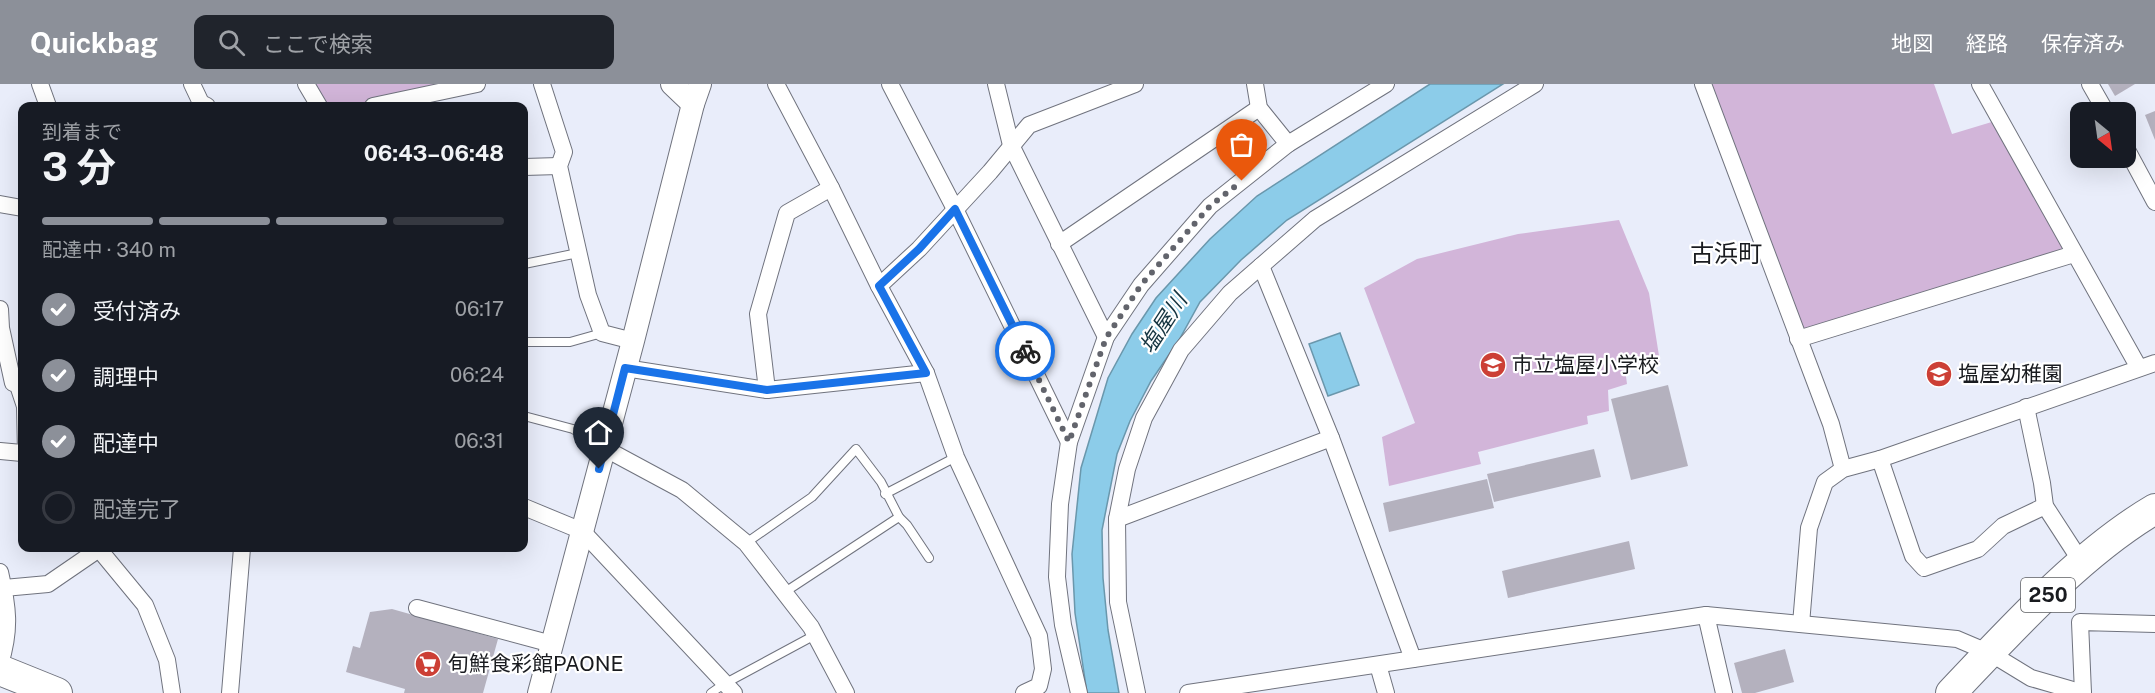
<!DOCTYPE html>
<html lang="ja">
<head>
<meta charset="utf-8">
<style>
  :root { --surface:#171b24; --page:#20242c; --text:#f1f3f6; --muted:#9ea1a6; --line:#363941; --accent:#8c9099 }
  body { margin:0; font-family:"Public Sans","Noto Sans JP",sans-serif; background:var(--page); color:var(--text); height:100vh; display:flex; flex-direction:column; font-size:22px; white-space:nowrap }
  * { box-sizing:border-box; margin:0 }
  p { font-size:20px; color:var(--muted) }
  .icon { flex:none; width:33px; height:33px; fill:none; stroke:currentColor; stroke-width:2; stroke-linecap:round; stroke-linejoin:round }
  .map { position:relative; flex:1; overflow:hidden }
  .details { position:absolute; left:18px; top:18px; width:510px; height:450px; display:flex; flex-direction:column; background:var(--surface); border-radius:12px; box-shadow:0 6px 24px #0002 }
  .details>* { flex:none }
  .needle { width:39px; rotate:151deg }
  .fabs { position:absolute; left:2070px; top:18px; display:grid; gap:12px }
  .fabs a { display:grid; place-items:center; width:66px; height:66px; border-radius:12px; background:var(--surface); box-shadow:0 6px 24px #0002; font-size:30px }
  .pin { position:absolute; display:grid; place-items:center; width:51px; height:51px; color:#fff; margin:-62px -26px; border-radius:50% 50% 50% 0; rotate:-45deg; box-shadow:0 0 6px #0007 }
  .pin .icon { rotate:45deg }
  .courier { position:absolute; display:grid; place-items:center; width:60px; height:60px; margin:-30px; border:4px solid #1a73e8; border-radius:50%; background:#fff; color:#222; box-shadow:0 2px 8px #0007 }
  .summary em { font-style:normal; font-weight:700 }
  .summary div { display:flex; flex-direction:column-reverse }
  .summary { display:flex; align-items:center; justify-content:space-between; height:102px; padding:0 24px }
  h1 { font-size:39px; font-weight:700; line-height:45px }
  .bar { display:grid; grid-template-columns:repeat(4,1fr); gap:9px 6px; align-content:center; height:72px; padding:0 24px }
  .bar i { height:8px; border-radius:4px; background:var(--line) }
  .bar .selected { background:var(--accent) }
  .bar p { grid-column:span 4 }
  ol { padding:0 24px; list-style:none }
  li { display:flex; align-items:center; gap:18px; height:66px }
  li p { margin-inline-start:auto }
  li .icon { padding:6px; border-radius:50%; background:var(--accent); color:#fff; stroke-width:4 }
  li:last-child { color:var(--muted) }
  li i { width:33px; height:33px; border:3px solid var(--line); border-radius:50% }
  header { display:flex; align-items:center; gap:36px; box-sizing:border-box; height:84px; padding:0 30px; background:var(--accent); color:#fff }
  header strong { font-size:28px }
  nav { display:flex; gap:33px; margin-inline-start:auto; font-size:21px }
  .search { width:420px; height:54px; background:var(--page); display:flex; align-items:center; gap:15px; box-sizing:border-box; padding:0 21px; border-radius:12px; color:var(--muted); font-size:22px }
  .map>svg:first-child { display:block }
</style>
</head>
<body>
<header>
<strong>Quickbag</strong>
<div class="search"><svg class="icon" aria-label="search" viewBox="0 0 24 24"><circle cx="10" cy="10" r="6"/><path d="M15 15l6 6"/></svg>ここで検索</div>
<nav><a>地図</a><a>経路</a><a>保存済み</a></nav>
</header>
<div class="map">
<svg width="2155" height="609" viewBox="0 0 2155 609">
  <rect width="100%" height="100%" fill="#e9edfa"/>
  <g fill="#d2b5d9">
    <path d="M312,0H455L348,22H326Z"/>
    <path d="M1707,0H1934L1952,50L1995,37L2063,161L2059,170L1803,246Z"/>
    <path d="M1619,136L1649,209L1660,278L1625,285L1627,300L1608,306L1609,327L1587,332L1588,340L1478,368L1481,380L1389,402L1382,353L1415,339L1364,204L1417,175L1518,150Z"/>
  </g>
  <g fill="#8ccce9" stroke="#6a97ac" stroke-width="1.5">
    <path d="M1430,0H1503L1287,136L1241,176L1200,218L1179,256L1151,297L1130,337L1117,370L1102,446L1103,494L1108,546L1119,609H1087L1075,529L1072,470L1081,384L1108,294L1132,250L1156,214L1210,155L1257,112Z"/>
    <path d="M1340,249L1359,301L1328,312L1309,260Z"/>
  </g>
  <g fill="#b4b1be">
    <path d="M2108,0H2135L2115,12Z"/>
    <path d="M2155,27V56L2145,31Z"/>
    <path d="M1668,301L1688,382L1631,396L1611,315Z"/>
    <path d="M1594,365L1601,393L1494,418L1487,390Z"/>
    <path d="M1487,395L1494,424L1389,448L1383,419Z"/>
    <path d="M1629,457L1635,485L1508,514L1502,487Z"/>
    <path d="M392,525L498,555L483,609H404L405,605L346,588L353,562L360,564L370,528Z"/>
    <path d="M1785,565L1794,598L1755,609H1742L1734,579Z"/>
  </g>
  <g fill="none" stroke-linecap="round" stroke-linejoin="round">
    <defs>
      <g id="lane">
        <path d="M524,180L578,169"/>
        <path d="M524,258H570L602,249"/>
        <path d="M13,299L21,323L22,369"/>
        <path d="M524,332L573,345L603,363"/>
        <path d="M885,410L956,373"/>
        <path d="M746,459L812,413L856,365L881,398L899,433L907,441L929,474"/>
        <path d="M785,508L899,433"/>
        <path d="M711,609L724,600L815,551"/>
      </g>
      <g id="street">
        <path d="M40,0L48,22"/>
        <path d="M192,0L201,19L207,22"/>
        <path d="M306,0L319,22"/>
        <path d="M542,0L564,68L559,82L588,211L602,249L633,257"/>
        <path d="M776,0L831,104L879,202L926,289L956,373L1039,552L1043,585L1039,602L1024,609"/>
        <path d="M890,0L955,125L1069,358"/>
        <path d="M996,0L1011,61L1106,253"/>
        <path d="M1255,0L1259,24L1288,60"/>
        <path d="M1703,0L1831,340L1843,385"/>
        <path d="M1980,0L2139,284"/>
        <path d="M2090,0L2106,28"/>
        <path d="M373,22L477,0"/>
        <path d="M2126,64L2155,118"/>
        <path d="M524,83L559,82"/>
        <path d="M0,120L22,124"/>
        <path d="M1059,160L1259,24"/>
        <path d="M1261,182L1331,354L1413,575"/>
        <path d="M879,202L919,165L990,88L1029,41L1135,0"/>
        <path d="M0,225L1,244L13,299"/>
        <path d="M1798,255L2074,170"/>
        <path d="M625,284L767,306L926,289"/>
        <path d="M767,306L758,230L787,129L831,104"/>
        <path d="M2026,323L2042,399L2045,422L2082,479"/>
        <path d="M604,364L682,406L746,459L811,543L846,609"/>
        <path d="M0,367L22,369"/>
        <path d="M1880,375L1913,472L1924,484L1978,465L2003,442L2045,422"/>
        <path d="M524,423L582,447L734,609"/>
        <path d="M1117,435L1331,354"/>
        <path d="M98,464L145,521L167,576L172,609"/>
        <path d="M0,488C8,523 11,545 0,580"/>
        <path d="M4,504L48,500L99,465"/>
        <path d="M417,524L552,560"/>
        <path d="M1706,531L1724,609"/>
        <path d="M1801,540L1809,444L1825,398L1843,385L1880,375L2155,279"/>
        <path d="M1378,581L1386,609"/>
        <path d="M230,609L242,464"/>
        <path d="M1079,609L1063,541L1057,493L1060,420L1069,358L1106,253L1141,201L1210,122L1288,60L1386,0"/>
        <path d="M1137,609L1118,518L1117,435L1127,385L1144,334L1181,266L1230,209L1315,135L1535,0"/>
        <path d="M1188,609L1706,531L1957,555L1990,569L2031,594L2083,609"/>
        <path d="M2083,609L2080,538L2155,540"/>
      </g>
      <g id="secondary">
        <path d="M672,0L693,20"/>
        <path d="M539,609L633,257L693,20L700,0"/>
      </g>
      <g id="highway">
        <path d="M0,586L57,609"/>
        <path d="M1951,609C2011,546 2080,469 2155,425"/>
      </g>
    </defs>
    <use href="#lane" stroke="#70737e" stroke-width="10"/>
    <use href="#street" stroke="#70737e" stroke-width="18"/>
    <use href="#secondary" stroke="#70737e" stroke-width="24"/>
    <use href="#highway" stroke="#70737e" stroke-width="32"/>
    <use href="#lane" stroke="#fff" stroke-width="8"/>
    <use href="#street" stroke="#fff" stroke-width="16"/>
    <use href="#secondary" stroke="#fff" stroke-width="22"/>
    <use href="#highway" stroke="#fff" stroke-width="30"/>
  </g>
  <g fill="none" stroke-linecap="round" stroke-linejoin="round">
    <path stroke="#62646c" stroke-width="6" stroke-dasharray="0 10.8" d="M1025,267L1069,358L1106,254L1141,201L1210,122L1242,97"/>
    <path stroke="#1a73e8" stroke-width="8" d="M599,385L625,284L767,306L926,289L879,202L919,165L955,125L1025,267"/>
  </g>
  <defs>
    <symbol id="school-disc" viewBox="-11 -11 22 22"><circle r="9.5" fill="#cc3f35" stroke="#fff"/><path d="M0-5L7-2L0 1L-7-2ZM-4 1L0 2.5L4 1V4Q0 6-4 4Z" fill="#fff"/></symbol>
    <symbol id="supermarket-disc" viewBox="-11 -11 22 22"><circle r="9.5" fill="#cc3f35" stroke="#fff"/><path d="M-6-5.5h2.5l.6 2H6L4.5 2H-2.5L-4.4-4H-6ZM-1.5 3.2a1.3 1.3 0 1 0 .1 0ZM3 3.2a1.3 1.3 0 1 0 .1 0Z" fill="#fff"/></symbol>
  </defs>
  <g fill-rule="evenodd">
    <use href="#school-disc" x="1478" y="266" width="30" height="30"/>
    <use href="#school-disc" x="1924" y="275" width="30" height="30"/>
    <use href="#supermarket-disc" x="413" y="565" width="30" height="30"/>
  </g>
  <g text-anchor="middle" stroke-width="4.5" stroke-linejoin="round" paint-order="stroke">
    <rect fill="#fff" stroke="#5e5f62" stroke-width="1.5" x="2021" y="494" width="54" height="34" rx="4.5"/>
    <g font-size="20" font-weight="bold" fill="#191b1f">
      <text x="2048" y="518">250</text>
    </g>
    <g font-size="21" fill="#191b1f" stroke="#fff" text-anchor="start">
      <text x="1512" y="288">市立塩屋小学校</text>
      <text x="1958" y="297">塩屋幼稚園</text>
      <text x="448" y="587">旬鮮食彩館PAONE</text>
    </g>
    <g font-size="22" font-style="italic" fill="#153440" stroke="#fff">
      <text transform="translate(1163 239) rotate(-57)" y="8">塩屋川</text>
    </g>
    <g font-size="24" fill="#191b1f" stroke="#fff">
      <text x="1726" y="178">古浜町</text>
    </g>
  </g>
</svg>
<div class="fabs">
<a><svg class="needle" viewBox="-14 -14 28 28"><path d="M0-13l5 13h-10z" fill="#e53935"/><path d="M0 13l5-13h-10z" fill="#9ea1a6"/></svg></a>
</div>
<div class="pin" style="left:1242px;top:97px;background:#ea580c"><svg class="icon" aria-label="bag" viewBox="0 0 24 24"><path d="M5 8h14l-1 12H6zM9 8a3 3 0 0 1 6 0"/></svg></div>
<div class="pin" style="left:599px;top:385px;background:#1f2937"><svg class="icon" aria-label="home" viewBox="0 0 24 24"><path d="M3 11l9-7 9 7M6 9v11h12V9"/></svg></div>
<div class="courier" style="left:1025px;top:267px"><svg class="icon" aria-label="bike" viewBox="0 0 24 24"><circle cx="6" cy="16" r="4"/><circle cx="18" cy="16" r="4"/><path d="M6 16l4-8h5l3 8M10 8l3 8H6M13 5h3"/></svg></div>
<section class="details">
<div class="summary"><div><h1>3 分</h1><p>到着まで</p></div><em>06:43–06:48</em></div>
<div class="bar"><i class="selected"></i><i class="selected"></i><i class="selected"></i><i></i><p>配達中 · 340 m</p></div>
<ol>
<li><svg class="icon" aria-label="check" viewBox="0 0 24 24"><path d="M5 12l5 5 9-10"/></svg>受付済み<p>06:17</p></li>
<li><svg class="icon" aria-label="check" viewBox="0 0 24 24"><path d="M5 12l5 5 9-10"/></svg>調理中<p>06:24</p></li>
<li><svg class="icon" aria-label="check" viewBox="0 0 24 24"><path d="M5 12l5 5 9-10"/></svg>配達中<p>06:31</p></li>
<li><i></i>配達完了</li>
</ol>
</section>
</div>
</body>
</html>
